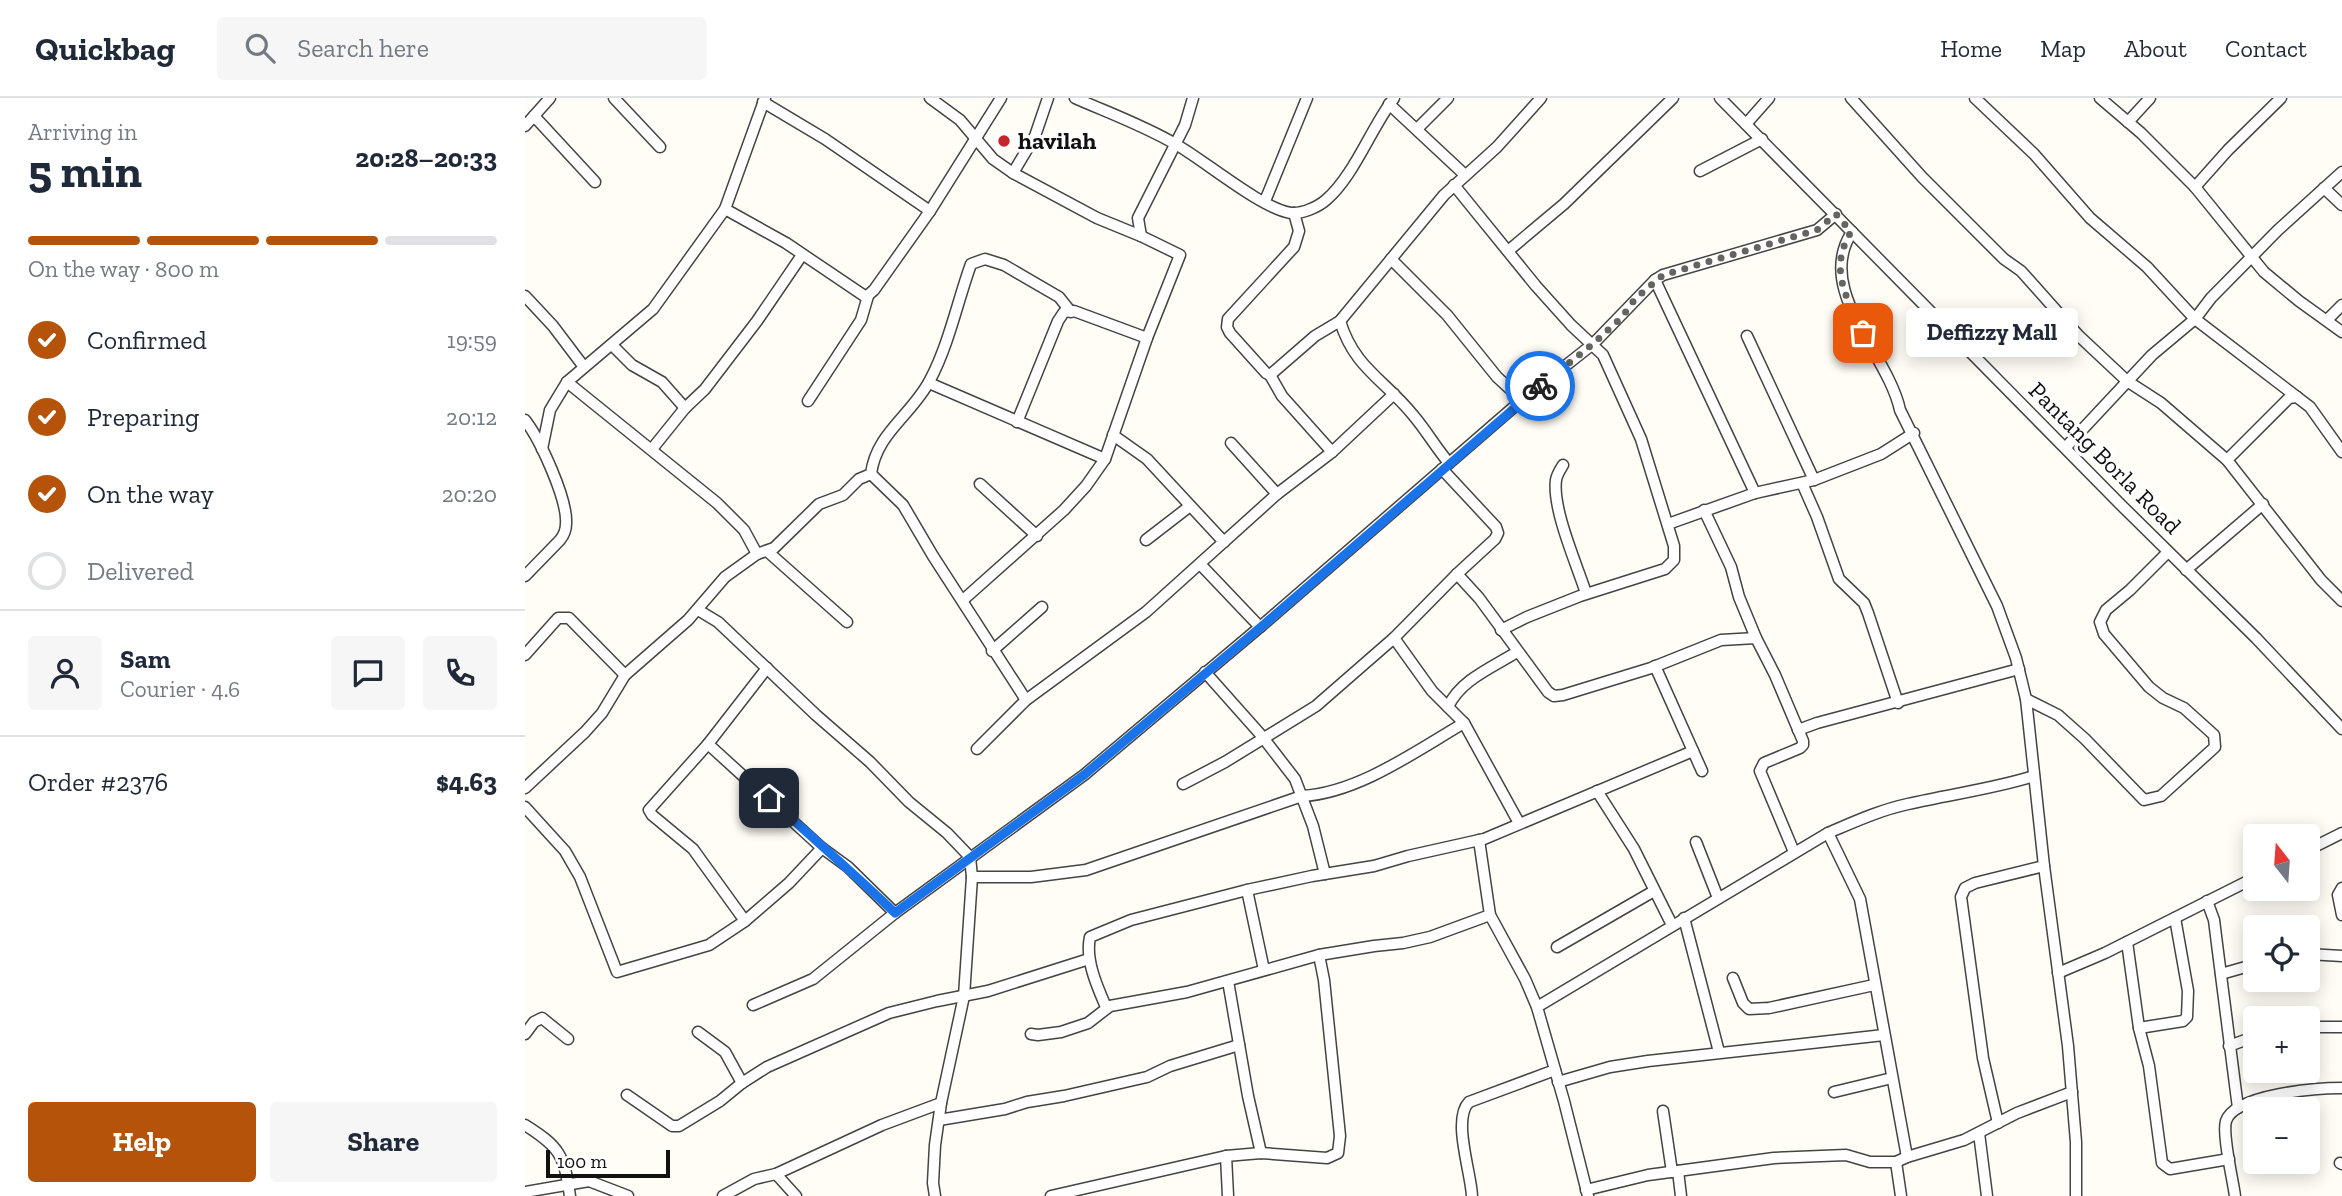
<!DOCTYPE html>
<html lang="en">
<head>
<meta charset="utf-8">
<style>
  :root { --surface:#fff; --page:#f6f6f7; --text:#1f2937; --muted:#747a83; --line:#e0e1e3; --accent:#b45309 }
  body { margin:0; font-family:"Zilla Slab",serif; background:var(--page); color:var(--text); height:100vh; display:flex; flex-direction:column; font-size:26px; white-space:nowrap }
  * { box-sizing:border-box; margin:0 }
  p { font-size:23px; color:var(--muted) }
  .icon { flex:none; width:38px; height:38px; fill:none; stroke:currentColor; stroke-width:2; stroke-linecap:round; stroke-linejoin:round }
  .map { position:relative; flex:1; overflow:hidden }
  .drawer { display:flex; flex-direction:column; background:var(--surface); width:525px }
  .drawer>* { flex:none }
  .needle { width:46px; rotate:343deg }
  .controls { position:absolute; left:1718px; top:726px; display:grid; gap:14px }
  .controls a { display:grid; place-items:center; width:77px; height:77px; border-radius:7px; background:var(--surface); box-shadow:0 4px 18px #0003; font-size:35px }
  .scale { position:absolute; left:21px; bottom:18px; width:124px; box-sizing:border-box; padding-left:7px; border:4px solid #111; border-top:0; font-size:19px; line-height:24px; white-space:nowrap; color:#111; -webkit-text-stroke:5px #fff; paint-order:stroke }
  .pin { position:absolute; display:grid; place-items:center; width:60px; height:60px; color:#fff; margin:-30px; border-radius:14px; box-shadow:0 4px 10px #0006 }
  .courier { position:absolute; display:grid; place-items:center; width:70px; height:70px; margin:-35px; border:5px solid #1a73e8; border-radius:50%; background:#fff; color:#222; box-shadow:0 2px 9px #0007 }
  .bubble { position:absolute; height:49px; border-radius:7px; background:var(--surface); box-shadow:0 4px 18px #0003; font-size:23px; font-weight:700; line-height:49px; text-align:center }
  .overview em { font-style:normal; font-weight:700 }
  .overview div { display:flex; flex-direction:column-reverse }
  .overview { display:flex; align-items:center; justify-content:space-between; height:119px; padding:0 28px }
  h1 { font-size:46px; font-weight:700; line-height:52px }
  .bar { display:grid; grid-template-columns:repeat(4,1fr); gap:10px 7px; align-content:center; height:84px; padding:0 28px }
  .bar i { height:9px; border-radius:5px; background:var(--line) }
  .bar .selected { background:var(--accent) }
  .bar p { grid-column:span 4 }
  .line { display:flex; align-items:center; gap:18px; padding:0 28px; border-top:2px solid var(--line) }
  .line div { flex:1 }
  .round { display:grid; place-items:center; flex:none; width:74px; height:74px; border-radius:7px; background:var(--page) }
  ol { padding:0 28px; list-style:none }
  li { display:flex; align-items:center; gap:21px; height:77px }
  li p { margin-inline-start:auto }
  li .icon { padding:7px; border-radius:50%; background:var(--accent); color:#fff; stroke-width:4 }
  li:last-child { color:var(--muted) }
  li i { width:38px; height:38px; border:4px solid var(--line); border-radius:50% }
  .primary-button { display:flex; gap:14px; margin-top:auto; padding:14px 28px }
  .primary-button a { flex:1; height:80px; border-radius:7px; background:var(--accent); color:#fff; font-size:28px; font-weight:700; line-height:80px; text-align:center }
  .primary-button a+a { background:var(--page); color:var(--text) }
  header { display:flex; align-items:center; gap:42px; box-sizing:border-box; height:98px; padding:0 35px; background:var(--surface); border-bottom:2px solid var(--line) }
  header strong { font-size:33px }
  nav { display:flex; gap:38px; margin-inline-start:auto; font-size:24px }
  .search { width:490px; height:63px; background:var(--page); display:flex; align-items:center; gap:18px; box-sizing:border-box; padding:0 24px; border-radius:7px; color:var(--muted); font-size:26px }
  main { display:flex; flex:1; min-height:0 }
  .map>svg:first-child { display:block }
</style>
</head>
<body>
<header>
<strong>Quickbag</strong>
<div class="search"><svg class="icon" aria-label="search" viewBox="0 0 24 24"><circle cx="10" cy="10" r="6"/><path d="M15 15l6 6"/></svg>Search here</div>
<nav><a>Home</a><a>Map</a><a>About</a><a>Contact</a></nav>
</header>
<main>
<section class="drawer">
<div class="overview"><div><h1>5 min</h1><p>Arriving in</p></div><em>20:28–20:33</em></div>
<div class="bar"><i class="selected"></i><i class="selected"></i><i class="selected"></i><i></i><p>On the way · 800 m</p></div>
<ol>
<li><svg class="icon" aria-label="check" viewBox="0 0 24 24"><path d="M5 12l5 5 9-10"/></svg>Confirmed<p>19:59</p></li>
<li><svg class="icon" aria-label="check" viewBox="0 0 24 24"><path d="M5 12l5 5 9-10"/></svg>Preparing<p>20:12</p></li>
<li><svg class="icon" aria-label="check" viewBox="0 0 24 24"><path d="M5 12l5 5 9-10"/></svg>On the way<p>20:20</p></li>
<li><i></i>Delivered</li>
</ol>
<div class="line" style="height:126px"><a class="round"><svg class="icon" aria-label="person" viewBox="0 0 24 24"><circle cx="12" cy="8" r="4"/><path d="M4 21q1-7 8-7t8 7"/></svg></a><div><b>Sam</b><p>Courier · 4.6</p></div><a class="round"><svg class="icon" aria-label="chat" viewBox="0 0 24 24"><path d="M4 5h16v11H9l-5 4z"/></svg></a><a class="round"><svg class="icon" aria-label="phone" viewBox="0 0 24 24"><path d="M5 4h4l2 5-3 2q2 4 5 5l2-3 5 2v4C11 20 4 13 5 4z"/></svg></a></div>
<div class="line" style="height:91px"><div>Order #2376</div><b>$4.63</b></div>
<div class="primary-button"><a>Help</a><a>Share</a></div>
</section>
<div class="map">
<svg width="1817" height="1098" viewBox="0 0 1817 1098">
  <rect width="100%" height="100%" fill="#fffdf5"/>
  <g fill="none" stroke-linecap="round" stroke-linejoin="round">
    <defs>
      <g id="minor">
        <path d="M89,0L135,49"/>
        <path d="M405,0L435,22L468,61L488,75L572,120L616,138L655,157L622,240L580,361L561,388L539,412L438,502"/>
        <path d="M550,0C584,15 620,28 652,47C680,63 737,111 766,115C777,116 793,109 801,102C829,78 846,30 869,0"/>
        <path d="M1195,0L1596,407L1731,540L1817,631"/>
        <path d="M1326,0L1397,79L1479,161L1496,173L1554,238L1602,283L1636,305L1702,362L1796,482L1817,503"/>
        <path d="M1450,0L1509,56L1565,120L1622,169L1670,221L1785,309L1817,354"/>
        <path d="M1575,0L1616,35L1670,89L1739,174L1774,203L1817,234"/>
        <path d="M238,4L300,41L405,113"/>
        <path d="M864,6L940,77"/>
        <path d="M9,18L70,84"/>
        <path d="M1603,24L1625,0"/>
        <path d="M1221,26L1244,0"/>
        <path d="M0,28L25,0"/>
        <path d="M892,31L923,0"/>
        <path d="M1175,73L1237,41"/>
        <path d="M488,75L510,38L523,0"/>
        <path d="M929,87L1011,188L1046,227L1078,257L1116,341L1149,448V462L1140,471L1055,498L1002,519L976,532"/>
        <path d="M1670,89L1703,52L1756,0"/>
        <path d="M1799,90L1817,107"/>
        <path d="M740,103L782,0"/>
        <path d="M200,111L261,145L341,199L349,192L405,113L476,0"/>
        <path d="M769,115L774,133L769,149L703,221L702,229L705,235L741,275L745,277L790,238L815,223L919,97L972,49L1016,0"/>
        <path d="M1327,134C1289,192 1363,256 1375,312L1472,508L1491,560L1501,601L1519,768L1543,948L1551,1044V1098"/>
        <path d="M616,138L613,120L660,27L668,0"/>
        <path d="M983,153L1039,106L1148,0"/>
        <path d="M866,161L922,217L972,279L997,302"/>
        <path d="M1130,182L1230,395"/>
        <path d="M0,198L28,228L59,269"/>
        <path d="M1802,222L1817,207"/>
        <path d="M815,223C829,270 860,282 888,317C901,332 911,350 924,365"/>
        <path d="M1222,238L1289,382"/>
        <path d="M87,247L107,267L137,284L160,310L180,291L232,223L277,157"/>
        <path d="M745,277L757,298L807,354"/>
        <path d="M42,284L192,405L219,432L232,456"/>
        <path d="M404,285L580,361"/>
        <path d="M283,303L336,222L343,198"/>
        <path d="M0,322C15,341 43,402 41,426C41,432 39,437 35,442L0,478"/>
        <path d="M492,324L533,223L539,214L549,213L622,240"/>
        <path d="M588,337L622,361L699,444"/>
        <path d="M706,345L752,396"/>
        <path d="M1541,349L1627,257L1670,221L1686,200L1753,132L1817,74"/>
        <path d="M17,351L25,312L42,284L128,211L200,111L240,0"/>
        <path d="M127,351L160,310"/>
        <path d="M1702,362L1764,300L1772,299"/>
        <path d="M1038,367C1035,372 1032,376 1031,382C1027,411 1052,467 1061,495"/>
        <path d="M346,376L378,407L408,458L501,602"/>
        <path d="M1277,385L1292,419L1314,481L1339,505L1343,515L1373,605"/>
        <path d="M455,386L512,438"/>
        <path d="M1179,412L1206,469L1214,499L1231,540L1250,577L1278,643V647L1275,650L1239,665L1235,673L1269,754"/>
        <path d="M1143,426L1230,395L1289,382L1356,356L1389,335"/>
        <path d="M621,442L665,408"/>
        <path d="M242,453L322,524"/>
        <path d="M675,466L735,529"/>
        <path d="M1661,472L1738,406"/>
        <path d="M932,476L954,500L1023,594L1029,598L1038,597L1126,570L1196,542L1231,540"/>
        <path d="M173,512L193,524L291,617L345,664L384,704L422,735L445,759L447,779L439,898L416,1005L410,1047L408,1085L410,1098"/>
        <path d="M869,540L907,593L939,625L994,725"/>
        <path d="M467,553L517,509"/>
        <path d="M0,557L33,520H44L100,577"/>
        <path d="M1130,568L1177,673"/>
        <path d="M680,574L736,637L770,681L788,728L800,776"/>
        <path d="M1501,601L1533,617L1560,641L1619,702L1636,698L1690,649L1689,637L1659,610L1638,600L1624,589L1579,536L1575,524L1581,512L1605,492L1643,454"/>
        <path d="M923,609C935,582 968,569 992,554"/>
        <path d="M1273,632L1292,625L1494,571"/>
        <path d="M183,646L297,750L323,769L370,815"/>
        <path d="M452,651L501,602L621,514L752,396L807,354L869,296"/>
        <path d="M658,686L700,664L791,608L869,540L932,476L970,441L973,435L971,429L917,371"/>
        <path d="M0,690L60,634L77,615L100,577L163,522L200,479L232,456L249,450L294,406L318,397L334,381L346,376C351,335 387,317 405,282C424,246 432,205 446,166L460,161L479,167L534,199L546,214"/>
        <path d="M1072,693L1109,751L1147,827"/>
        <path d="M0,709L40,753L55,779L92,874L184,847L220,823L264,785L297,750"/>
        <path d="M1303,735L1335,801L1382,1059"/>
        <path d="M954,742L965,817L1000,881L1012,909L1039,1003L1063,1098"/>
        <path d="M1171,744L1193,800"/>
        <path d="M1783,752L1817,735"/>
        <path d="M447,779H506L561,772L777,698C833,695 891,653 939,625"/>
        <path d="M1817,790L1813,797L1817,817"/>
        <path d="M722,792L739,872"/>
        <path d="M1682,803L1689,822L1692,846L1713,1010"/>
        <path d="M1159,820L1194,954"/>
        <path d="M220,823L168,751L127,717L124,712L183,646L242,570"/>
        <path d="M1602,844L1614,930L1624,968L1637,1065L1645,1071L1704,1061"/>
        <path d="M1032,849L1129,793"/>
        <path d="M1783,856L1817,858"/>
        <path d="M1533,875L1580,855L1731,779"/>
        <path d="M1696,876L1731,866"/>
        <path d="M1208,880L1218,905L1224,911L1244,910L1349,887"/>
        <path d="M703,883L723,998L736,1055"/>
        <path d="M228,907L288,881L370,815L559,677L735,529L997,302L1068,246L1130,182L1138,177L1292,132L1311,116"/>
        <path d="M581,909C572,888 560,862 565,839L606,822L722,792L787,778L849,768L883,758L959,741L1168,653"/>
        <path d="M1012,909L1303,735C1329,724 1355,712 1383,706C1426,696 1468,691 1509,678"/>
        <path d="M1783,929H1816"/>
        <path d="M1614,930L1658,923L1662,919L1663,893L1650,820"/>
        <path d="M173,934L200,954L217,985"/>
        <path d="M0,936L9,924L17,920L43,941"/>
        <path d="M506,936L513,937L536,934L563,925L585,908L662,894L794,857L849,848L878,845L905,839L965,817"/>
        <path d="M1704,948L1731,938"/>
        <path d="M1033,984L1085,969L1123,963L1359,937"/>
        <path d="M1309,994L1367,980"/>
        <path d="M102,997L147,1028H154L195,1003L217,985L242,969L364,915L412,903L463,893L564,861"/>
        <path d="M1138,1013L1147,1074"/>
        <path d="M414,1022L480,1011L502,1004L539,998L622,979L645,968L714,947"/>
        <path d="M1473,1025L1458,960L1436,799L1440,790L1450,785L1519,768"/>
        <path d="M0,1027C35,1049 39,1057 45,1098"/>
        <path d="M1454,1035L1462,1098"/>
        <path d="M701,1058L703,1098"/>
        <path d="M1371,1064L1376,1098"/>
        <path d="M1815,1065L1817,1066"/>
        <path d="M1153,1073L1156,1098"/>
        <path d="M251,1076L271,1098"/>
        <path d="M1061,1092L1123,1077L1249,1060L1321,1057L1345,1064H1371L1382,1059L1439,1042L1492,1015L1547,994"/>
        <path d="M0,1094L64,1083L103,1098"/>
        <path d="M198,1098L229,1081L251,1076L357,1027L416,1005"/>
        <path d="M526,1098L701,1058L736,1055L802,1060L813,1055L815,1038L799,882L794,857"/>
        <path d="M947,1098C946,1074 927,1021 944,1004L1030,972"/>
        <path d="M1710,1098C1708,1082 1697,1037 1701,1023C1710,996 1793,990 1817,990"/>
      </g>
    </defs>
    <use href="#minor" stroke="#444" stroke-width="13"/>
    <use href="#minor" stroke="#fff" stroke-width="10"/>
  </g>
  <g fill="none" stroke-linecap="round" stroke-linejoin="round">
    <path stroke="#646461" stroke-width="7" stroke-dasharray="0 12.6" d="M1015,288L1068,246L1097,219L1110,201L1138,177L1292,132L1311,116L1326,134C1303,171 1322,200 1338,235"/>
    <path stroke="#1a73e8" stroke-width="9" d="M244,700C286,739 329,775 370,815L559,677L736,529L1015,288"/>
  </g>
  <circle fill="#c4262e" stroke="#fff" stroke-width="2.5" cx="479" cy="43" r="7"/>
  <g text-anchor="middle" stroke-width="7" stroke-linejoin="round" paint-order="stroke">
    <g font-size="24" font-weight="bold" fill="#111" stroke="#fff" text-anchor="start">
      <text x="493" y="51">havilah</text>
    </g>
    <g font-size="24" fill="#111" stroke="#fff">
      <text transform="translate(1580 360) rotate(45)" y="8">Pantang Borla Road</text>
    </g>
  </g>
</svg>
<div class="controls">
<a><svg class="needle" viewBox="-14 -14 28 28"><path d="M0-13l5 13h-10z" fill="#e53935"/><path d="M0 13l5-13h-10z" fill="#747a83"/></svg></a>
<a><svg class="icon" aria-label="locate" viewBox="0 0 24 24"><circle cx="12" cy="12" r="6"/><path d="M12 2v4M12 18v4M2 12h4M18 12h4"/></svg></a>
<a>+</a>
<a>−</a>
</div>
<div class="scale">100 m</div>
<div class="pin" style="left:1338px;top:235px;background:#ea580c"><svg class="icon" aria-label="bag" viewBox="0 0 24 24"><path d="M5 8h14l-1 12H6zM9 8a3 3 0 0 1 6 0"/></svg></div>
<div class="pin" style="left:244px;top:700px;background:#1f2937"><svg class="icon" aria-label="home" viewBox="0 0 24 24"><path d="M3 11l9-7 9 7M6 9v11h12V9"/></svg></div>
<div class="courier" style="left:1015px;top:288px"><svg class="icon" aria-label="bike" viewBox="0 0 24 24"><circle cx="6" cy="16" r="4"/><circle cx="18" cy="16" r="4"/><path d="M6 16l4-8h5l3 8M10 8l3 8H6M13 5h3"/></svg></div>
<div class="bubble" style="left:1381px;top:210px;width:172px">Deffizzy Mall</div>
</div>
</main>
</body>
</html>
